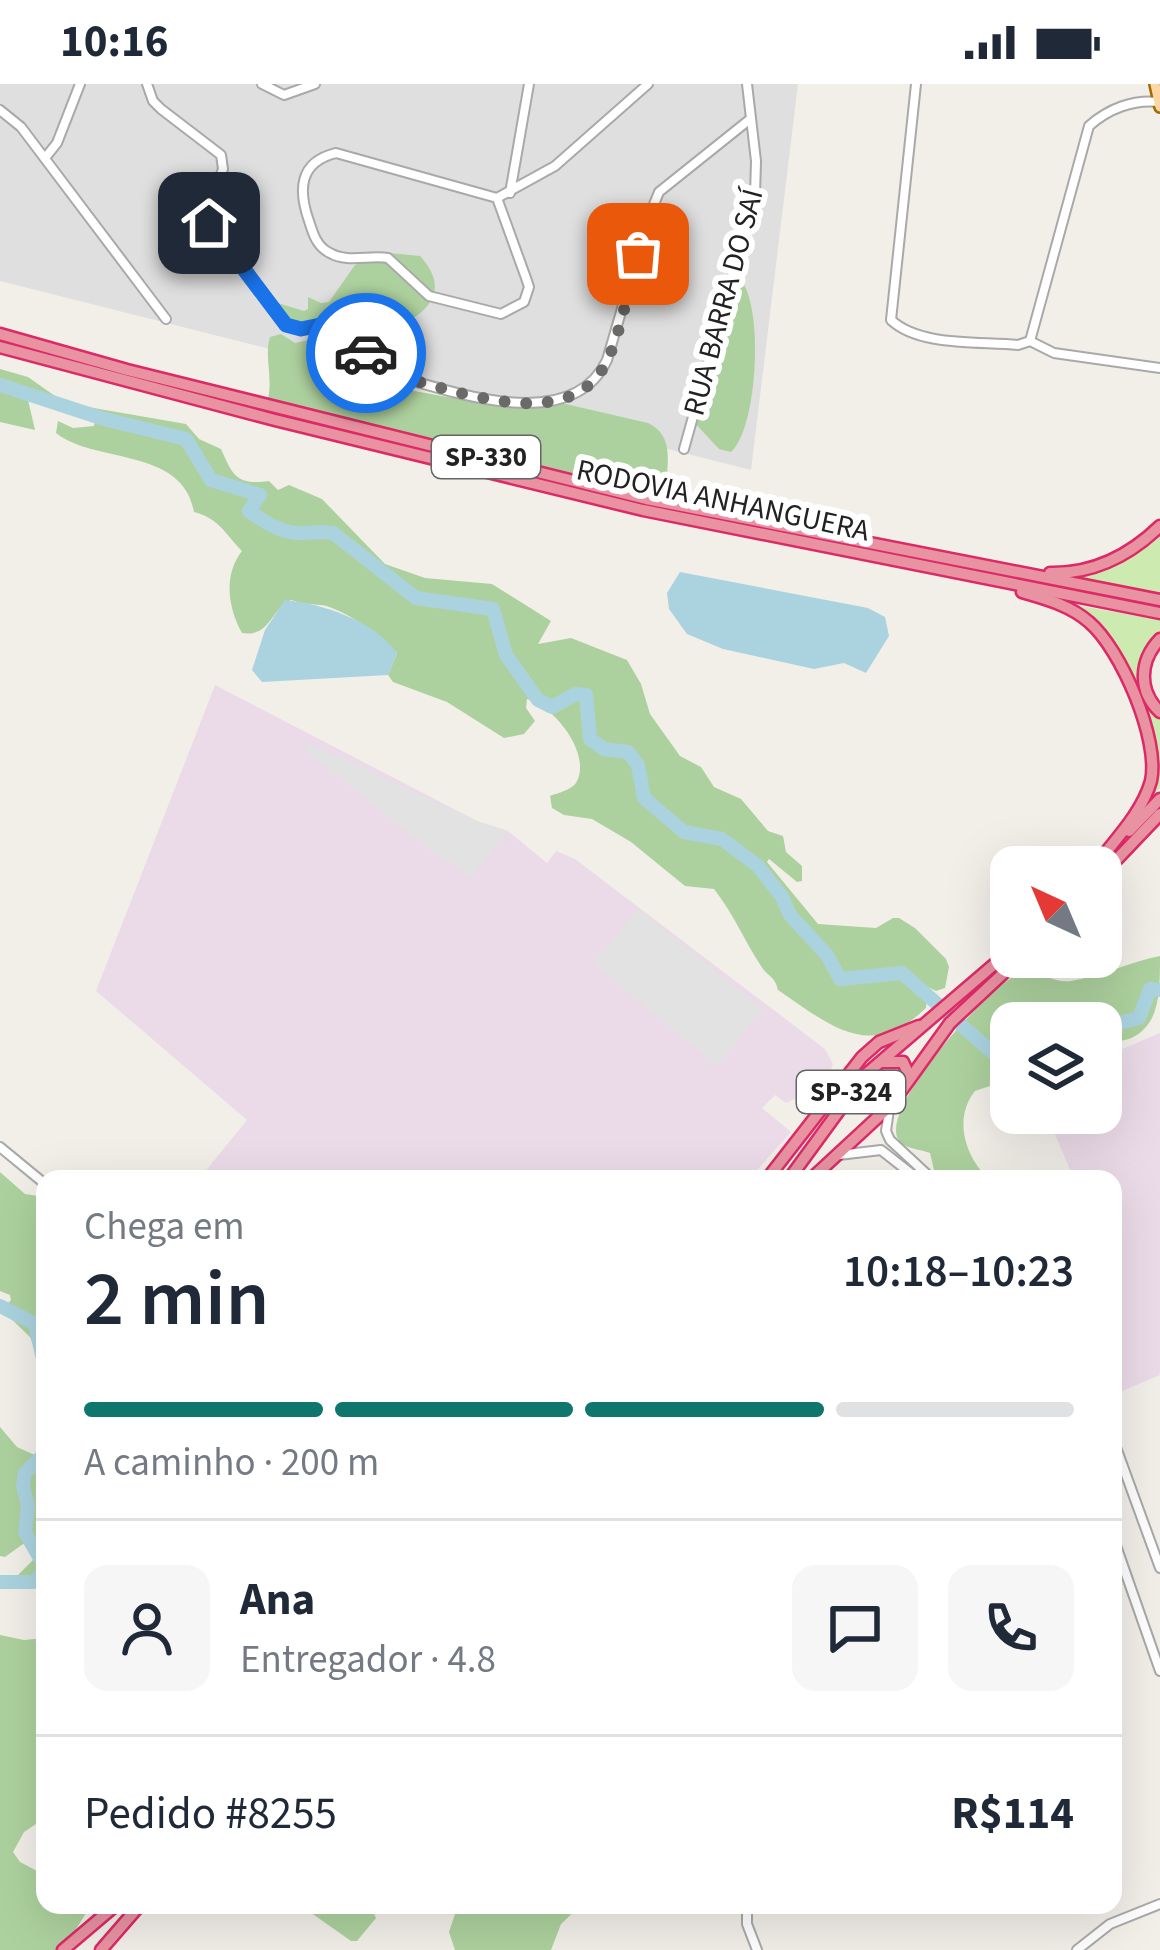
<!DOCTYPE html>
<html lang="pt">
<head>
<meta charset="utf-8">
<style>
  :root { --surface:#fff; --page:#f6f6f7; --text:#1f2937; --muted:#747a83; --line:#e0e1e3; --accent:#0f766e }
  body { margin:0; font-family:"Source Sans 3",sans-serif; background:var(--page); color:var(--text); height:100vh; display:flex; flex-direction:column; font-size:45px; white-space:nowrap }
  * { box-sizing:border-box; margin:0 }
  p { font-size:39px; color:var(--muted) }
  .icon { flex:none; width:66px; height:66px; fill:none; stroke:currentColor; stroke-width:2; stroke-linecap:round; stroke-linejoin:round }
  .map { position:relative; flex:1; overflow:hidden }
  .drawer { position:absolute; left:36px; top:1086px; width:1086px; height:744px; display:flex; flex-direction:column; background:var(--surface); border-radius:24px; box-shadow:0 12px 48px #0002 }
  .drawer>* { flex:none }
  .needle { width:78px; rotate:316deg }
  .controls { position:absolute; left:990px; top:762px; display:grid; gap:24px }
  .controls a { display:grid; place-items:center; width:132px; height:132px; border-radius:24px; background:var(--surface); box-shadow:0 12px 48px #0002; font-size:60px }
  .pin { position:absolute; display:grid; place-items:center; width:102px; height:102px; color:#fff; margin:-51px; border-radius:24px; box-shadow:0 6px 18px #0006 }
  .courier { position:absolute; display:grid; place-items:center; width:120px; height:120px; margin:-60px; border:9px solid #1a73e8; border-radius:50%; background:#fff; color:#222; box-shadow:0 3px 15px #0007 }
  .headline em { font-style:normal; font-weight:600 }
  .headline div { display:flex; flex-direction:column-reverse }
  .headline { display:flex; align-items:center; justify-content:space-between; height:204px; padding:0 48px }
  h1 { font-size:78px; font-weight:600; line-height:90px }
  .bar { display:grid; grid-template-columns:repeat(4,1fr); gap:18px 12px; align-content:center; height:144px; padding:0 48px }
  .bar i { height:15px; border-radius:9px; background:var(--line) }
  .bar .selected { background:var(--accent) }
  .bar p { grid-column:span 4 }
  .line { display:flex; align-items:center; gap:30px; padding:0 48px; border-top:3px solid var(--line) }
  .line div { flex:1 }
  .round { display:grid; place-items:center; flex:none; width:126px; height:126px; border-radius:24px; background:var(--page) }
  .status { display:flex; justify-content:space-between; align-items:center; height:84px; padding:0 60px; background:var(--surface); direction:ltr }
  .status svg { height:33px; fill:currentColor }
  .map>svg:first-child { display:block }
</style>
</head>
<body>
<div class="status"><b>10:16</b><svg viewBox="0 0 49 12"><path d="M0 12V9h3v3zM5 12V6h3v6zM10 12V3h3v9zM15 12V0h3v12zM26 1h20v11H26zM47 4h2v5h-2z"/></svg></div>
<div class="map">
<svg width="1160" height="1866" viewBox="0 0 1160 1866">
  <rect width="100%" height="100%" fill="#f2efe9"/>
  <path fill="#e0dfdf" d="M0,0H798L751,386L0,197Z"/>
  <g fill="#ebdbe8">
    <path d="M215,601L477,737L508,747L547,779L556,767L575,775L825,965L833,980L828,994L813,1007L786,1019L775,1011L762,1024L791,1048L749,1095H199L247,1036L96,907Z"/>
    <path d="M1160,949V1291L1113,1311V1095H1074L1046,1029H1101V974Z"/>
  </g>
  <g fill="#cdebb0">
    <path d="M1160,448V508L1076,494V491Z"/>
    <path d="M1081,522L1160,536V549C1116,582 1153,600 1160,635C1160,656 1160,682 1160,704L1151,714L1157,673L1149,638L1106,549Z"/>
  </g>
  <g fill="#add19e">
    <path d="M390,169L420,172C460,215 411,242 372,250L362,277L370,299L470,317L557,318L648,339C675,352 667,379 666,404L615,397L609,400L425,354L301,338L268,315C273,294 264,272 270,253L281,250L295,259L322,253H346L352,246L330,242L292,243L271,217L304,227L308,225V213L321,219L329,218L355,181Z"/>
    <path d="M727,195H740C764,221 758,343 731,368L719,365L692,336Z"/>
    <path d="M0,285L28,293L65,319L186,340L199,355L221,365C232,389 235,402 269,397L278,406L289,401L322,415L385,480L425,494L492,500L551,537L538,560L571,554L627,576L641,600L650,630L680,672L701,683L714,703L741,715L768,747L783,752L786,768L802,782V797L797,798L769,775L767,778L818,840L876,844L893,834H899L915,844L946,875L949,883L945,904L936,907L922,900L927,910L926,924C870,978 831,942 778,906C775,892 768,893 761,882C744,856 733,829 714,805L685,802L631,758L592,735L564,731L552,724L550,712C558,709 571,706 576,699C593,670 553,621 527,615L526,624L535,637L524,650L504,654L447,618L393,598L388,591L397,569C383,553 343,524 321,521C309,520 303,520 291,516C269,527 271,553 242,549C228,524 223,491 242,467C226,451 219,434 194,428C183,363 95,380 56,349L58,337L73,344L94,342L95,334L28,316L35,346L0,338Z"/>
    <path d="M1160,872C1160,910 1160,942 1129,955C1117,958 1114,959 1101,955V939H1011V995L975,1007C953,1034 965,1073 989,1095H949L948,1090L934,1086L930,1069C920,1065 903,1065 898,1055C880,1022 989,903 1018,890C1035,882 1052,900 1071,897C1101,892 1130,878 1160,872Z"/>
    <path d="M0,1088L25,1110L45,1113V1291L30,1253L2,1226L11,1216L10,1211L0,1207Z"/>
    <path d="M0,1343L17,1363L37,1372L45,1356V1513L44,1507L34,1500L0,1505V1496L17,1492L38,1471L34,1464L23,1460L5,1473L0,1472Z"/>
    <path d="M0,1551L24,1556L45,1554V1734L24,1748L13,1768L20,1778L45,1791V1821H91L63,1866H0Z"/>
    <path d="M300,1821H370L376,1834L357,1857H351Z"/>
    <path d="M458,1821H581L561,1840L551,1866H455L449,1848Z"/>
  </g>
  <g fill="#e2e2e2">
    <path d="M308,659L477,737L508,747L471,794L449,776L446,779L304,665Z"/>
    <path d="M638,825L763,925L717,982L593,879Z"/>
  </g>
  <g fill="#aad3df">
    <path d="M680,488L868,524L885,533L889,552L866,589L844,579L814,585L723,565L687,550L669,525L667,509Z"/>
    <path d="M285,516C323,520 373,536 397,569L388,591L262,598L252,586L265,546Z"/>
  </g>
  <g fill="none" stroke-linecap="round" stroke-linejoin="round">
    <g stroke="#aad3df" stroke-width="14">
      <path d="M0,301L104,335L186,355L211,396L260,411L249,427C264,438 284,451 304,449C315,449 322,447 333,449L416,514L493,525L506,571L538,616L552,623L576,610L586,611L590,655L604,665L628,668L638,681L644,714L684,748L722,755L758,782L782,813L790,831L827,871L840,895L902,889L1000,975L1011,977"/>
      <path d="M1101,944L1139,934L1150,905L1160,906"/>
      <path d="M0,1222L35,1240L45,1284"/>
      <path d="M45,1369L25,1389L23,1402L28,1422L25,1448L45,1483"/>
      <path d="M0,1498H34L45,1486"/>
    </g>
    <defs>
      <g id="minor">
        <path d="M147,0L153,17L161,25L221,71L223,85L206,130L286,240L301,245L340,237L352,245L379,287C442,304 570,355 607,276L648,135L659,108L749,36"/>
        <path d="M262,0L284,11L315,0"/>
        <path d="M916,0L891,236C920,263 980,257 1018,261L1030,257"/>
        <path d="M0,26L21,43L166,235"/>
        <path d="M336,69L497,114L526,194L529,203L524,218L501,230L429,212L388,174C369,171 347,179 330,169C317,163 313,150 309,137C298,106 299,78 336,69Z"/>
        <path d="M45,74L57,59L80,0"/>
        <path d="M510,109L529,0"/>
        <path d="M497,114L555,82L648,0"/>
        <path d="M1030,257L1089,42C1108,25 1133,15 1159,18"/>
        <path d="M1030,257L1054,269L1160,284"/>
        <path d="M684,365L755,111L756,77L747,0"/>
        <path d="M889,1026L886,1047L890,1056L932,1095"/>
        <path d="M0,1063L45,1100"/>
        <path d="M839,1071L881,1066L918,1095"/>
        <path d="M1113,1355L1160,1484"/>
        <path d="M1113,1453L1160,1587"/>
        <path d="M747,1821V1840L757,1866"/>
        <path d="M1077,1866L1110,1840L1160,1820"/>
      </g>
      <path id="major" d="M1155,0L1160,23"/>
      <g id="highway">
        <path d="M0,250L127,286L646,415L1160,516"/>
        <path d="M0,263L275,336L643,426L1160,529"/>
        <path d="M1050,489C1094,490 1129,472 1160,442"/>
        <path d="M1022,508C1045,515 1070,521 1089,538C1121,565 1160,656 1151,697C1142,729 1114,757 1095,782"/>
        <path d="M1160,555C1139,577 1138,607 1160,628"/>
        <path d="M1129,747L1160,715"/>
        <path d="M1101,792L1160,730"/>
        <path d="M882,978H903L907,987L904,996"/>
        <path d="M767,1095L862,973L879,958L919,942"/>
        <path d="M789,1095L865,991L1011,866"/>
        <path d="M811,1095L891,1021L950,939L1021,873"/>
        <path d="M63,1866L116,1821"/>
        <path d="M101,1866L140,1821"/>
      </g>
    </defs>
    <use href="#minor" stroke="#a9a9a9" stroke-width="12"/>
    <use href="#major" stroke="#a06b00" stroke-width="14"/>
    <use href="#highway" stroke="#dc2a67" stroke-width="15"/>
    <use href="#minor" stroke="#fff" stroke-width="8"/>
    <use href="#major" stroke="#fcd6a4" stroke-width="9"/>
    <use href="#highway" stroke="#e892a2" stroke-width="10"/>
  </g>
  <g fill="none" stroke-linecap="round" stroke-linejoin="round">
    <path stroke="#6b6a68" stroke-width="12" stroke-dasharray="0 21.6" d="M366,269L380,287L393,291C450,304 561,350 602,286C620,258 628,203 638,170"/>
    <path stroke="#1a73e8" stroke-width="15" d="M209,139L286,241L301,245L340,237L352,245L366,269"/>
  </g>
  <g text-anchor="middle" stroke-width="12" stroke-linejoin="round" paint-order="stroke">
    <g fill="#fff" stroke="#646464" stroke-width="3">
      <rect x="432" y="352" width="108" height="42" rx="9"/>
      <rect x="797" y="987" width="108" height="42" rx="9"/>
    </g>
    <g font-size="27" font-weight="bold" fill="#222">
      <text x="486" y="382">SP-330</text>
      <text x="851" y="1017">SP-324</text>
    </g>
    <g font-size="30" fill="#222" stroke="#fff">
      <text transform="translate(723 218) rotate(-75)" y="10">RUA BARRA DO SAÍ</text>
      <text transform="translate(723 416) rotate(12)" y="10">RODOVIA ANHANGUERA</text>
    </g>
  </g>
</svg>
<div class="controls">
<a><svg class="needle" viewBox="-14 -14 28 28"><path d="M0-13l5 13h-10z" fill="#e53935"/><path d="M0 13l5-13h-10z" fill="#747a83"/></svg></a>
<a><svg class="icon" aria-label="layers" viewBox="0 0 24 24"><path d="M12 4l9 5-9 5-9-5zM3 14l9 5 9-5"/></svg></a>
</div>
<div class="pin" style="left:638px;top:170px;background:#ea580c"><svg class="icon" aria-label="bag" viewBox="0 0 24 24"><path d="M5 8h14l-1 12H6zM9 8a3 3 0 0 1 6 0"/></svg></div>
<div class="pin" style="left:209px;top:139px;background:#1f2937"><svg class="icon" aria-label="home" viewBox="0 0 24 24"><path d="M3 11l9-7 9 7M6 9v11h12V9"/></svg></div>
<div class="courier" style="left:366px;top:269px"><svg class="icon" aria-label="car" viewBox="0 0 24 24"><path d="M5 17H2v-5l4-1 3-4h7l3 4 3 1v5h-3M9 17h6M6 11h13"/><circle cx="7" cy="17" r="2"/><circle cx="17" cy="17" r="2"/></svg></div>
<section class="drawer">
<div class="headline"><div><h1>2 min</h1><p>Chega em</p></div><em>10:18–10:23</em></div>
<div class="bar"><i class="selected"></i><i class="selected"></i><i class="selected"></i><i></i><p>A caminho · 200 m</p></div>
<div class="line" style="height:216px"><a class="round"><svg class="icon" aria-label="person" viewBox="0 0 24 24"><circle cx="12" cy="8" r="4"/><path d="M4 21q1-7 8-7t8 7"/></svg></a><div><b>Ana</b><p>Entregador · 4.8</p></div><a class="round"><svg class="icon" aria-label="chat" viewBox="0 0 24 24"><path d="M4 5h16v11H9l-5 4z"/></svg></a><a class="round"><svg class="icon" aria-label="phone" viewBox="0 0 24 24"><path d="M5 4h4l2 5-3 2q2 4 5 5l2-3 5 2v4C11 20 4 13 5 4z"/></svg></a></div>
<div class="line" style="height:156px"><div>Pedido #8255</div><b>R$114</b></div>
</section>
</div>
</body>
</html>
